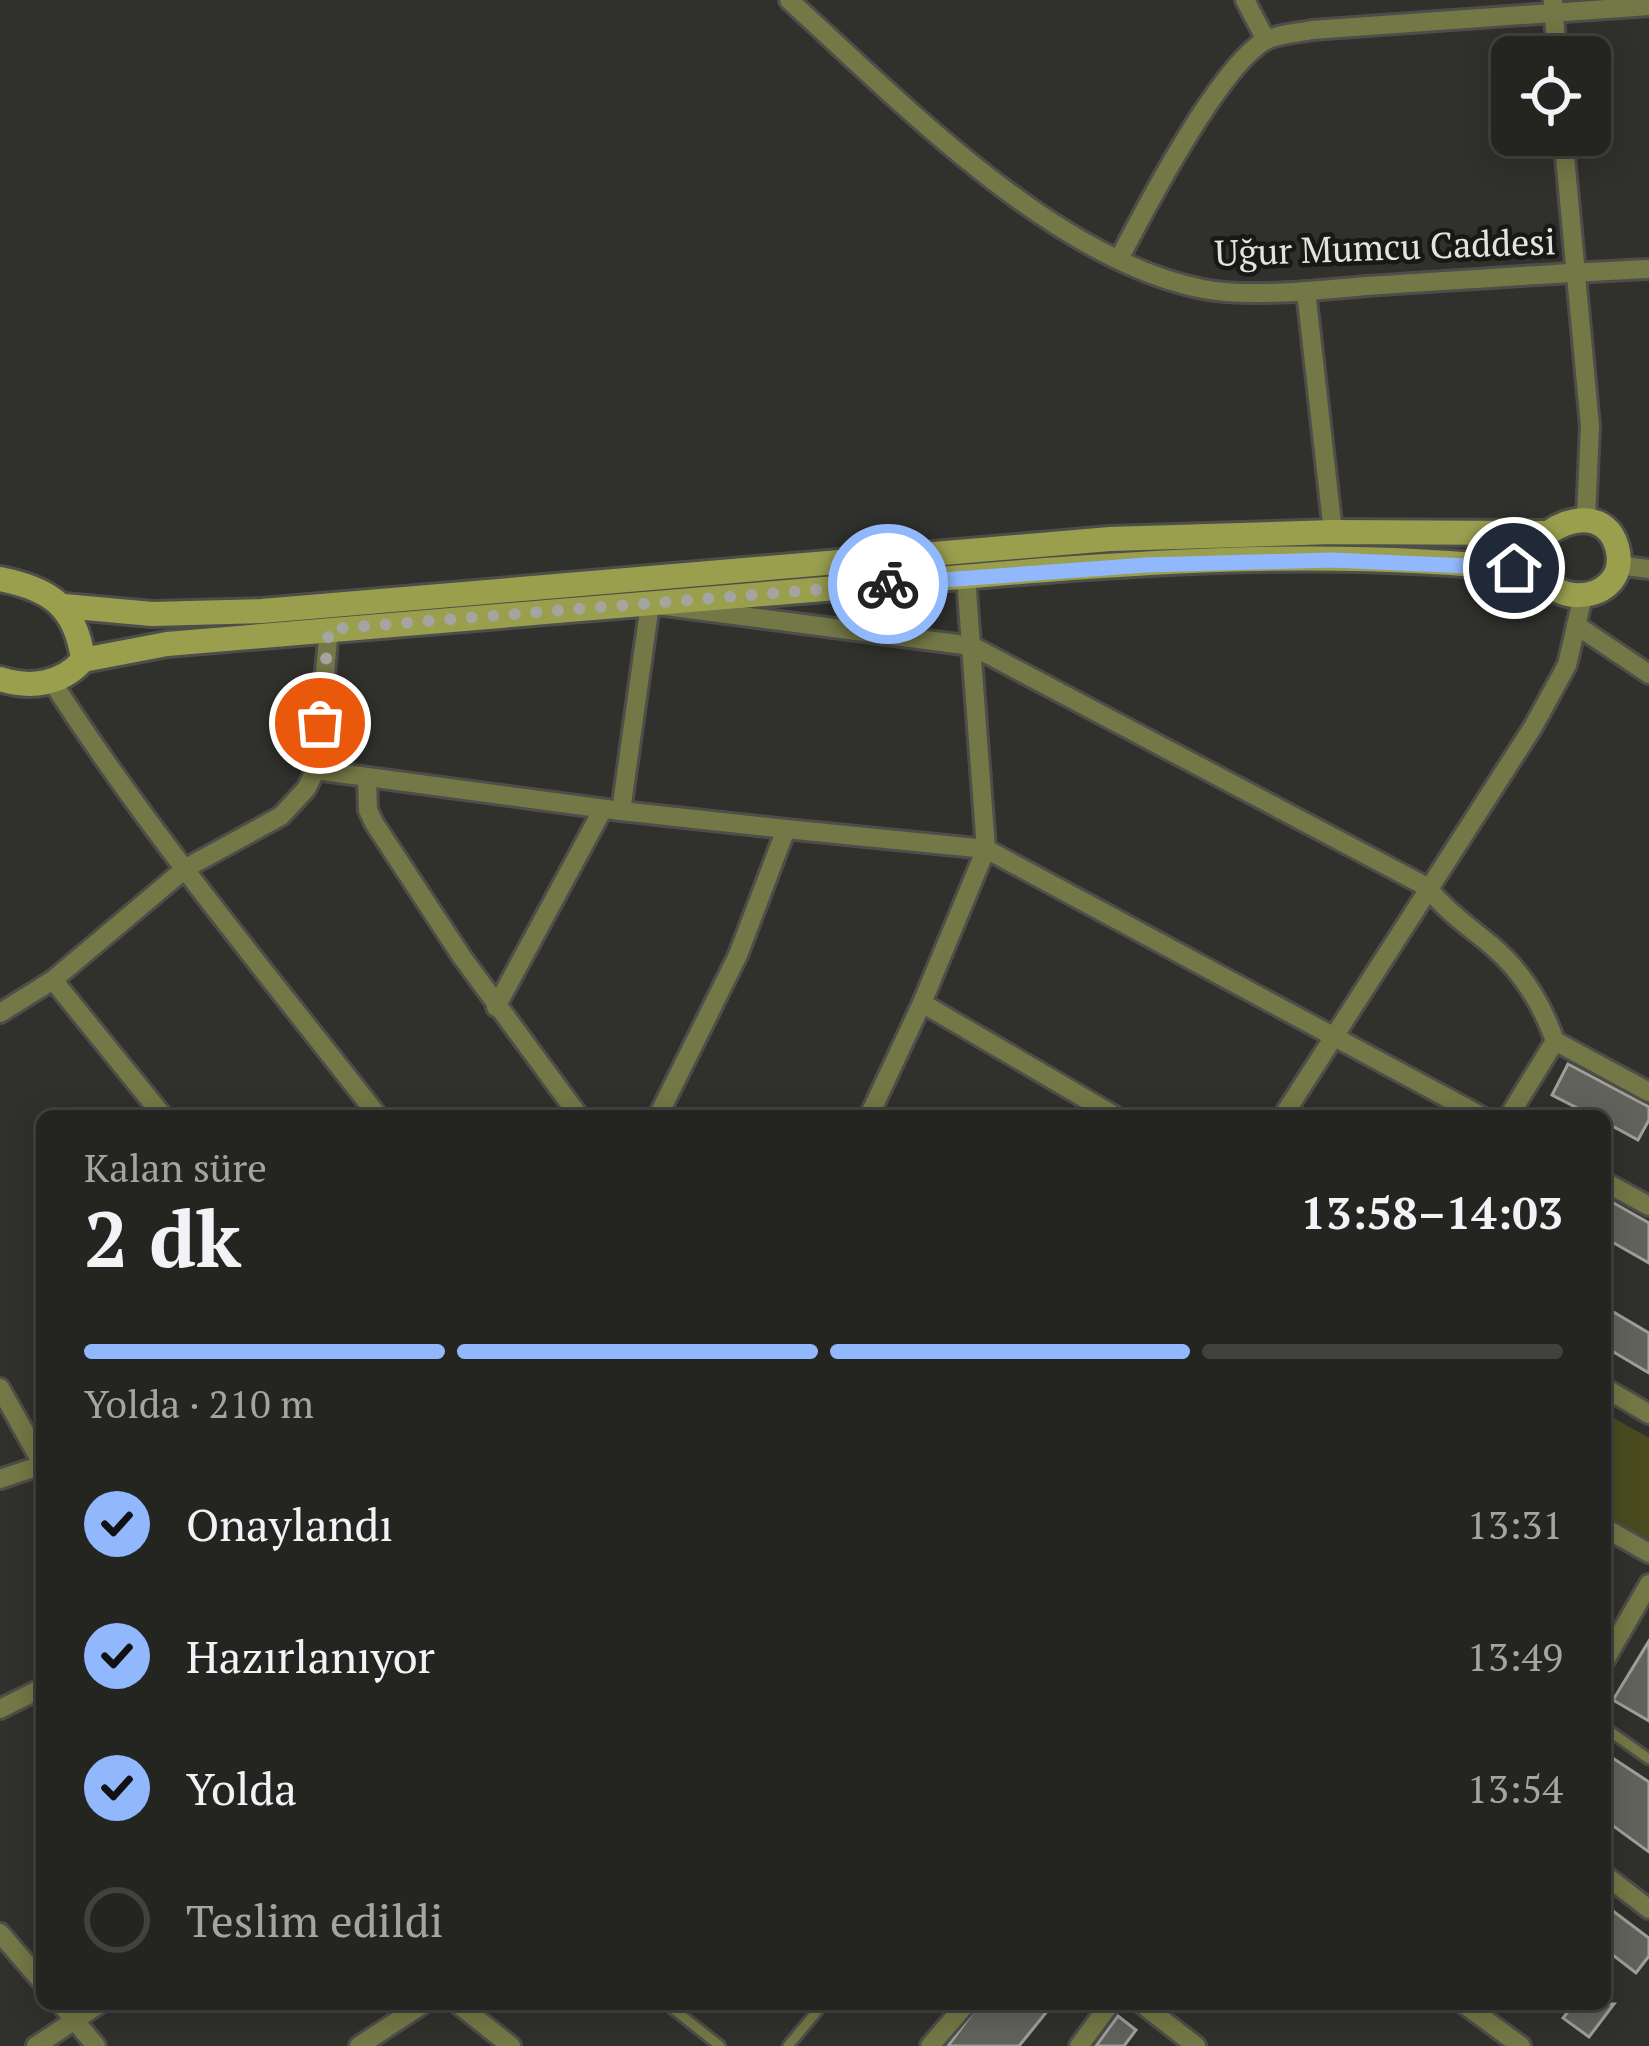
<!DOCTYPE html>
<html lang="tr">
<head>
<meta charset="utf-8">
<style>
  :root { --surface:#242521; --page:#30312e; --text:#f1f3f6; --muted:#a3a5a5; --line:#41423f; --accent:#91b8fd }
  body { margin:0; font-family:"PT Serif",serif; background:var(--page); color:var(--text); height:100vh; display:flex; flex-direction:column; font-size:45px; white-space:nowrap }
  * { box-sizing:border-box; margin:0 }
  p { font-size:39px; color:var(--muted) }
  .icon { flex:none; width:66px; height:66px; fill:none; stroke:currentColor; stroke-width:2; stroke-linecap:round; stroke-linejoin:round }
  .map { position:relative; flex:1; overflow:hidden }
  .drawer { position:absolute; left:36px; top:1110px; width:1575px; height:900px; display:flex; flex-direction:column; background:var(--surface); border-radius:18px; box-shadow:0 6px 30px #0003,0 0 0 3px var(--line) }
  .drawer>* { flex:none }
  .tools { position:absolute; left:1491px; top:36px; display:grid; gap:24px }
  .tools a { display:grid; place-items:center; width:120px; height:120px; border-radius:18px; background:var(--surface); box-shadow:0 6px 30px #0003,0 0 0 3px var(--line); font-size:60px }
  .pin { position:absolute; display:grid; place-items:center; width:102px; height:102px; color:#fff; margin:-51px; border:6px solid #fff; border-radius:50%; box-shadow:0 3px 12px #0007 }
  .courier { position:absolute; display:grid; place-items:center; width:120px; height:120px; margin:-60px; border:9px solid #91b8fd; border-radius:50%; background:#fff; color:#222; box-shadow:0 3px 15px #0007 }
  .head em { font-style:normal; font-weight:700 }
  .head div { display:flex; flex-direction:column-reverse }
  .head { display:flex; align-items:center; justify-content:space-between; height:204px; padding:0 48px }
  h1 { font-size:78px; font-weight:700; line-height:90px }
  .bar { display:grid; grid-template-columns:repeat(4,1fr); gap:18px 12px; align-content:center; height:144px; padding:0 48px }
  .bar i { height:15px; border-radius:9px; background:var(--line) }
  .bar .selected { background:var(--accent) }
  .bar p { grid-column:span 4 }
  ol { padding:0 48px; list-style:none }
  li { display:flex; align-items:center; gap:36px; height:132px }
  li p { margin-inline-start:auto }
  li .icon { padding:12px; border-radius:50%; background:var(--accent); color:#111; stroke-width:4 }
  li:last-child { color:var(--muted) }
  li i { width:66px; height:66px; border:6px solid var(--line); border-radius:50% }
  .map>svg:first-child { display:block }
</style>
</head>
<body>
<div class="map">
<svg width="1649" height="2046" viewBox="0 0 1649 2046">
  <rect width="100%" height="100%" fill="#30312c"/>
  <path fill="#494b1f" d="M1605,1413L1649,1438V1542L1605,1518Z"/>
  <g fill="#62625d" stroke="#9e9f99" stroke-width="3">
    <path d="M1568,1064L1649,1107V1120L1638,1140L1605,1122V1116H1593L1552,1095Z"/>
    <path d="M1605,1198L1649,1223V1263L1605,1238Z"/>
    <path d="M1605,1307L1649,1333V1373L1605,1347Z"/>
    <path d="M1649,1641V1721L1613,1700Z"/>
    <path d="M1605,1753L1649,1782V1852L1605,1820Z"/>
    <path d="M1605,1905L1649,1938V1956L1636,1973L1605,1949Z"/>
    <path d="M979,2004H1053L1019,2046H948Z"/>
    <path d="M1574,2004H1614L1589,2037L1563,2018Z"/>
    <path d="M1118,2016L1136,2030L1124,2046H1096Z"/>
  </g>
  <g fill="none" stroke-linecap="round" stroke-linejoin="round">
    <defs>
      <g id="lane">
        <path d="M1605,1728L1649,1759"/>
        <path d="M667,2004L720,2046"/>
        <path d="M788,2046L823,2004"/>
      </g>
      <g id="street">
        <path d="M789,0C899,100 1053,260 1203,289C1249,298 1320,290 1367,286C1461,280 1555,273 1649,269"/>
        <path d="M1245,0L1266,40"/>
        <path d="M1553,2L1557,57"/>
        <path d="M1563,135L1590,426L1586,519"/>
        <path d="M1119,259C1145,209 1219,66 1266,40C1278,34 1298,33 1312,30L1649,6"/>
        <path d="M1306,291L1333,532"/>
        <path d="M1618,565L1649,569"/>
        <path d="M1576,625L1649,674"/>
        <path d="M51,680C149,833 267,973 378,1116"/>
        <path d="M316,770L621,811L786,829"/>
        <path d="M367,777L368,810L374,823L462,957L579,1116"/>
        <path d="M621,811L650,604L972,646L1427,887C1446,911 1468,926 1491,945C1522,971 1542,1004 1555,1041"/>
        <path d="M496,1007L603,809"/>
        <path d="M0,1013L53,980"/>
        <path d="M163,1116L53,980L186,868L281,816L306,789L316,770L329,629"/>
        <path d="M658,1116L738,955L786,829L986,849L966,577"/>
        <path d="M869,1116L922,1003"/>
        <path d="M1115,1116L922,1003L986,849L1481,1116"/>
        <path d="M1283,1116L1533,727L1567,665L1583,596"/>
        <path d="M1509,1116L1555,1041L1649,1092"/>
        <path d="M1605,1182L1649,1206"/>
        <path d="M0,1388L42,1463"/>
        <path d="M1605,1388L1649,1414"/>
        <path d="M0,1479L42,1465"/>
        <path d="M1605,1528L1649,1553"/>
        <path d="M1605,1660L1649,1584"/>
        <path d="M0,1709L42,1688"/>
        <path d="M1605,1875L1649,1909"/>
        <path d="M0,1933L42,1982"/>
        <path d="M61,2004L96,2046"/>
        <path d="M458,2004L511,2046"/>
        <path d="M1142,2004L1196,2046"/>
        <path d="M1464,2004L1521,2046"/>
        <path d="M36,2046L99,2004"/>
        <path d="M359,2046L423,2004"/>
        <path d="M930,2046L966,2004"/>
        <path d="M1079,2046L1110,2004"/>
      </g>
      <g id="secondary">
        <path d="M0,579C51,589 76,607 83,660C62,684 31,689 0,679"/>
        <path d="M64,606L152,614L262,611L1110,539L1333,532L1548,533C1572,516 1607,512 1617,547C1635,613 1511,614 1548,533"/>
        <path d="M83,660L167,644C390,624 613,607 836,588C1066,568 1311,542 1542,572"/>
      </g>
    </defs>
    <use href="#lane" stroke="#4d4e49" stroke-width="15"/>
    <use href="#street" stroke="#4d4e49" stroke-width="24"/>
    <use href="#secondary" stroke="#4d4e49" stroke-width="30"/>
    <use href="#lane" stroke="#747846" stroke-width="9"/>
    <use href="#street" stroke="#747846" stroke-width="18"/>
    <use href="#secondary" stroke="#9a9f4e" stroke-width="24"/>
  </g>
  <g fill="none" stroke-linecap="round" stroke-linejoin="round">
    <path stroke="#a4a5a1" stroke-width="12" stroke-dasharray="0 21.6" d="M320,723L329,629L888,584"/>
    <path stroke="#91b8fd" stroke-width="15" d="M888,584L1146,565L1332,560L1514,568"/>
  </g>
  <g text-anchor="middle" stroke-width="9" stroke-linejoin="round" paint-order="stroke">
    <g font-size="36" fill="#e3e4e0" stroke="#181916">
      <text transform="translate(1385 247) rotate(-2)" y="13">Uğur Mumcu Caddesi</text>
    </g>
  </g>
</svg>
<div class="tools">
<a><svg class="icon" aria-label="locate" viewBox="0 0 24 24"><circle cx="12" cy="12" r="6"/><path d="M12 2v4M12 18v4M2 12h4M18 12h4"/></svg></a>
</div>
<div class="pin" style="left:320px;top:723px;background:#ea580c"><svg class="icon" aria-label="bag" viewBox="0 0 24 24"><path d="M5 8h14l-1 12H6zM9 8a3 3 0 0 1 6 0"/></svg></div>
<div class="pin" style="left:1514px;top:568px;background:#1f2937"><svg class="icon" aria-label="home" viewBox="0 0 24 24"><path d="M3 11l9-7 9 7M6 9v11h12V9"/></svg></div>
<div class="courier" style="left:888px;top:584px"><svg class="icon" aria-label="bike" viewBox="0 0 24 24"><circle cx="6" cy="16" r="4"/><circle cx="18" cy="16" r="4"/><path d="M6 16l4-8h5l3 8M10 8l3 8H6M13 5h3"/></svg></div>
<section class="drawer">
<div class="head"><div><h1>2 dk</h1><p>Kalan süre</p></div><em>13:58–14:03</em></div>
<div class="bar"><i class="selected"></i><i class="selected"></i><i class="selected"></i><i></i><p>Yolda · 210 m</p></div>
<ol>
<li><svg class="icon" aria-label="check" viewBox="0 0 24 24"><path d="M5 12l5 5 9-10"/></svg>Onaylandı<p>13:31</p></li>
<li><svg class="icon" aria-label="check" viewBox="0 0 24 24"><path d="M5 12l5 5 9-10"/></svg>Hazırlanıyor<p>13:49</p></li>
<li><svg class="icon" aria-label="check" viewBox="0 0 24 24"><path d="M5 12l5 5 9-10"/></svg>Yolda<p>13:54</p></li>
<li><i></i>Teslim edildi</li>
</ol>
</section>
</div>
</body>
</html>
